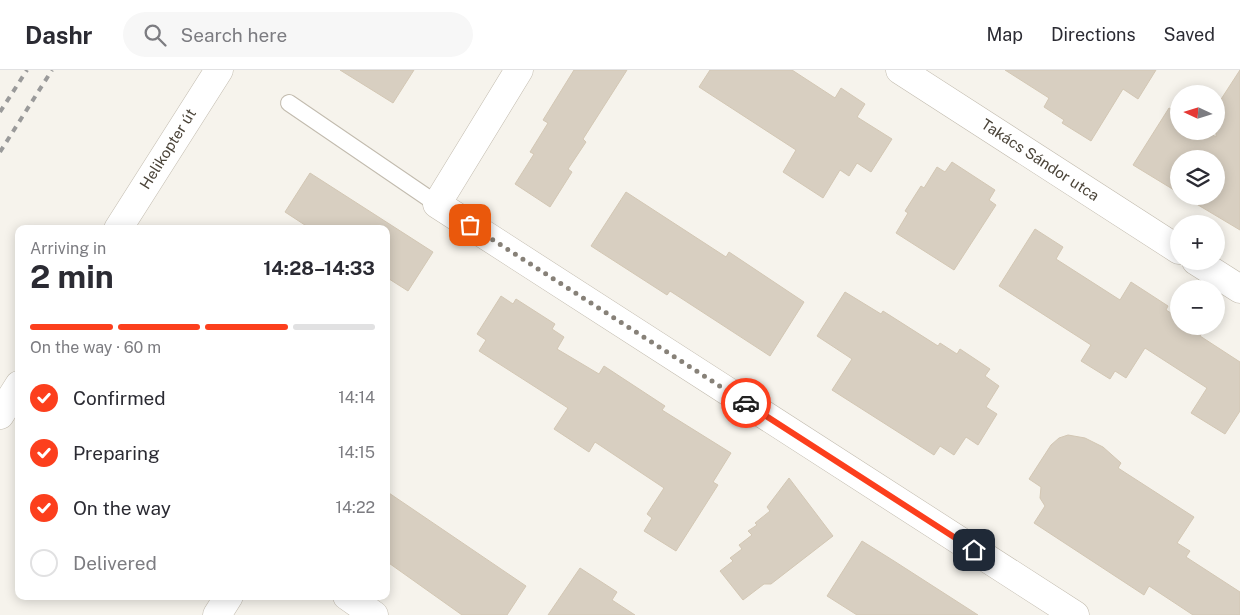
<!DOCTYPE html>
<html lang="en">
<head>
<meta charset="utf-8">
<style>
  :root { --surface:#fff; --page:#f7f7f7; --text:#2b2b33; --muted:#7c7c81; --line:#e1e1e2; --accent:#fc3f1d }
  body { margin:0; font-family:"Public Sans",sans-serif; background:var(--page); color:var(--text); height:100vh; display:flex; flex-direction:column; font-size:19px; white-space:nowrap }
  * { box-sizing:border-box; margin:0 }
  p { font-size:16px; color:var(--muted) }
  .icon { flex:none; width:28px; height:28px; fill:none; stroke:currentColor; stroke-width:2; stroke-linecap:round; stroke-linejoin:round }
  .map { position:relative; flex:1; overflow:hidden }
  .drawer { position:absolute; left:15px; top:155px; width:375px; height:375px; display:flex; flex-direction:column; background:var(--surface); border-radius:10px; box-shadow:0 2px 12px #0003 }
  .drawer>* { flex:none }
  .needle { width:32px; rotate:274deg }
  .buttons { position:absolute; left:1170px; top:15px; display:grid; gap:10px }
  .buttons a { display:grid; place-items:center; width:55px; height:55px; border-radius:50%; background:var(--surface); box-shadow:0 2px 12px #0003; font-size:25px }
  .pin { position:absolute; display:grid; place-items:center; width:42px; height:42px; color:#fff; margin:-21px; border-radius:10px; box-shadow:0 2px 8px #0006 }
  .courier { position:absolute; display:grid; place-items:center; width:50px; height:50px; margin:-25px; border:4px solid #fc3f1d; border-radius:50%; background:#fff; color:#222; box-shadow:0 1px 6px #0007 }
  .head em { font-style:normal; font-weight:700 }
  .head div { display:flex; flex-direction:column-reverse }
  .head { display:flex; align-items:center; justify-content:space-between; height:85px; padding:0 15px }
  h1 { font-size:32px; font-weight:700; line-height:38px }
  .bar { display:grid; grid-template-columns:repeat(4,1fr); gap:8px 5px; align-content:center; height:60px; padding:0 15px }
  .bar i { height:6px; border-radius:4px; background:var(--line) }
  .bar .active { background:var(--accent) }
  .bar p { grid-column:span 4 }
  ol { padding:0 15px; list-style:none }
  li { display:flex; align-items:center; gap:15px; height:55px }
  li p { margin-inline-start:auto }
  li .icon { padding:5px; border-radius:50%; background:var(--accent); color:#fff; stroke-width:4 }
  li:last-child { color:var(--muted) }
  li i { width:28px; height:28px; border:2px solid var(--line); border-radius:50% }
  header { display:flex; align-items:center; gap:30px; box-sizing:border-box; height:70px; padding:0 25px; background:var(--surface); border-bottom:1px solid var(--line) }
  header strong { font-size:24px }
  nav { display:flex; gap:28px; margin-inline-start:auto; font-size:18px }
  .search { width:350px; height:45px; background:var(--page); display:flex; align-items:center; gap:12px; box-sizing:border-box; padding:0 18px; border-radius:28px; color:var(--muted); font-size:19px }
  .map>svg:first-child { display:block }
</style>
</head>
<body>
<header>
<strong>Dashr</strong>
<div class="search"><svg class="icon" aria-label="search" viewBox="0 0 24 24"><circle cx="10" cy="10" r="6"/><path d="M15 15l6 6"/></svg>Search here</div>
<nav><a>Map</a><a>Directions</a><a>Saved</a></nav>
</header>
<div class="map">
<svg width="1240" height="545" viewBox="0 0 1240 545">
  <rect width="100%" height="100%" fill="#f6f3ec"/>
  <g fill="#d8cfc1" stroke="#d3c7b4">
    <path d="M340,0H414L393,33Z"/>
    <path d="M574,0H627L583,69L586,72L568,99L572,102L550,137L515,114L534,84L530,82L548,53L543,50Z"/>
    <path d="M710,0H792L835,28L841,18L865,34L857,47L892,69L871,102L857,93L849,106L840,100L823,128L783,102L796,80L699,17Z"/>
    <path d="M1005,0H1156L1138,29L1123,19L1091,71L1062,53L1064,50L1044,37L1049,28Z"/>
    <path d="M1240,0V160L1183,126H1216V89H1179V123L1133,95L1169,38L1179,43V61H1207L1216,67V37Z"/>
    <path d="M952,92L995,120L989,130L996,135L954,200L896,163L908,143L905,141L921,116L924,118L937,97L945,102Z"/>
    <path d="M310,103L433,182L408,221L386,207V159H311L285,142Z"/>
    <path d="M626,122L726,187L729,182L804,232L770,286L670,221L667,225L591,176Z"/>
    <path d="M1035,159L1063,177L1056,189L1120,230L1131,212L1168,236L1166,240L1179,248V256H1191L1202,263L1200,266L1240,292V341L1225,364L1191,343L1207,318L1145,278L1126,308L1115,301L1110,309L1081,291L1091,275L999,216Z"/>
    <path d="M845,222L881,244L883,241L938,276L940,273L957,284L960,279L990,299L985,306L999,316L986,337L997,344L978,375L966,367L954,385L940,376L934,385L832,320L852,289L817,266Z"/>
    <path d="M501,226L513,234L516,229L555,254L552,259L564,267L557,279L599,304L604,296L665,336L662,340L731,383L713,412L718,415L676,481L644,461L652,448L647,444L664,418L595,372L589,382L554,359L568,338L479,281L486,270L477,264Z"/>
    <path d="M1068,365L1085,368L1103,377L1121,393L1118,398L1194,447L1177,473L1190,481L1186,487L1240,522V545H1193L1149,516L1144,525L1034,453L1045,436L1040,428L1041,417L1029,409L1051,375L1059,368Z"/>
    <path d="M789,408L833,466L771,514H764L743,530L720,501L733,491L730,488L742,479L739,475L752,465L748,461L757,455L755,453L770,441L767,437Z"/>
    <path d="M386,421L526,516L507,545H462L386,491Z"/>
    <path d="M862,471L894,491L978,545H857L827,526Z"/>
    <path d="M580,498L617,522L612,530L635,545H548Z"/>
  </g>
  <g fill="none" stroke-linecap="round" stroke-linejoin="round">
    <defs>
      <path id="service" d="M289,33L437,134"/>
      <g id="minor">
        <path d="M519,0L437,134L1075,545"/>
        <path d="M900,0L1179,180"/>
        <path d="M1196,191L1240,219"/>
        <path d="M347,526L374,545"/>
        <path d="M217,545L229,526"/>
      </g>
      <g id="tertiary">
        <path d="M118,159L219,0"/>
        <path d="M0,345L19,315"/>
      </g>
    </defs>
    <use href="#service" stroke="#c2bbae" stroke-width="18"/>
    <use href="#minor" stroke="#c2bbae" stroke-width="29"/>
    <use href="#tertiary" stroke="#c2bbae" stroke-width="29"/>
    <use href="#service" stroke="#fff" stroke-width="16"/>
    <use href="#minor" stroke="#fff" stroke-width="28"/>
    <use href="#tertiary" stroke="#fff" stroke-width="28"/>
    <g stroke="#9a9a9a" stroke-width="4" stroke-dasharray="6 6" stroke-linecap="butt">
      <path d="M0,42L27,0"/>
      <path d="M0,82L52,0"/>
    </g>
  </g>
  <g fill="none" stroke-linecap="round" stroke-linejoin="round">
    <path stroke="#878178" stroke-width="5" stroke-dasharray="0 9" d="M470,155L746,333"/>
    <path stroke="#fc3f1d" stroke-width="6" d="M746,333L974,480"/>
  </g>
  <g text-anchor="middle" stroke-width="4" stroke-linejoin="round" paint-order="stroke">
    <g font-size="15" fill="#4b4439" stroke="#fff">
      <text transform="translate(168 79) rotate(-58)" y="5">Helikopter út</text>
      <text transform="translate(1040 90) rotate(33)" y="5">Takács Sándor utca</text>
    </g>
  </g>
</svg>
<div class="buttons">
<a><svg class="needle" viewBox="-14 -14 28 28"><path d="M0-13l5 13h-10z" fill="#e53935"/><path d="M0 13l5-13h-10z" fill="#7c7c81"/></svg></a>
<a><svg class="icon" aria-label="layers" viewBox="0 0 24 24"><path d="M12 4l9 5-9 5-9-5zM3 14l9 5 9-5"/></svg></a>
<a>+</a>
<a>−</a>
</div>
<div class="pin" style="left:470px;top:155px;background:#ea580c"><svg class="icon" aria-label="bag" viewBox="0 0 24 24"><path d="M5 8h14l-1 12H6zM9 8a3 3 0 0 1 6 0"/></svg></div>
<div class="pin" style="left:974px;top:480px;background:#1f2937"><svg class="icon" aria-label="home" viewBox="0 0 24 24"><path d="M3 11l9-7 9 7M6 9v11h12V9"/></svg></div>
<div class="courier" style="left:746px;top:333px"><svg class="icon" aria-label="car" viewBox="0 0 24 24"><path d="M5 17H2v-5l4-1 3-4h7l3 4 3 1v5h-3M9 17h6M6 11h13"/><circle cx="7" cy="17" r="2"/><circle cx="17" cy="17" r="2"/></svg></div>
<section class="drawer">
<div class="head"><div><h1>2 min</h1><p>Arriving in</p></div><em>14:28–14:33</em></div>
<div class="bar"><i class="active"></i><i class="active"></i><i class="active"></i><i></i><p>On the way · 60 m</p></div>
<ol>
<li><svg class="icon" aria-label="check" viewBox="0 0 24 24"><path d="M5 12l5 5 9-10"/></svg>Confirmed<p>14:14</p></li>
<li><svg class="icon" aria-label="check" viewBox="0 0 24 24"><path d="M5 12l5 5 9-10"/></svg>Preparing<p>14:15</p></li>
<li><svg class="icon" aria-label="check" viewBox="0 0 24 24"><path d="M5 12l5 5 9-10"/></svg>On the way<p>14:22</p></li>
<li><i></i>Delivered</li>
</ol>
</section>
</div>
</body>
</html>
